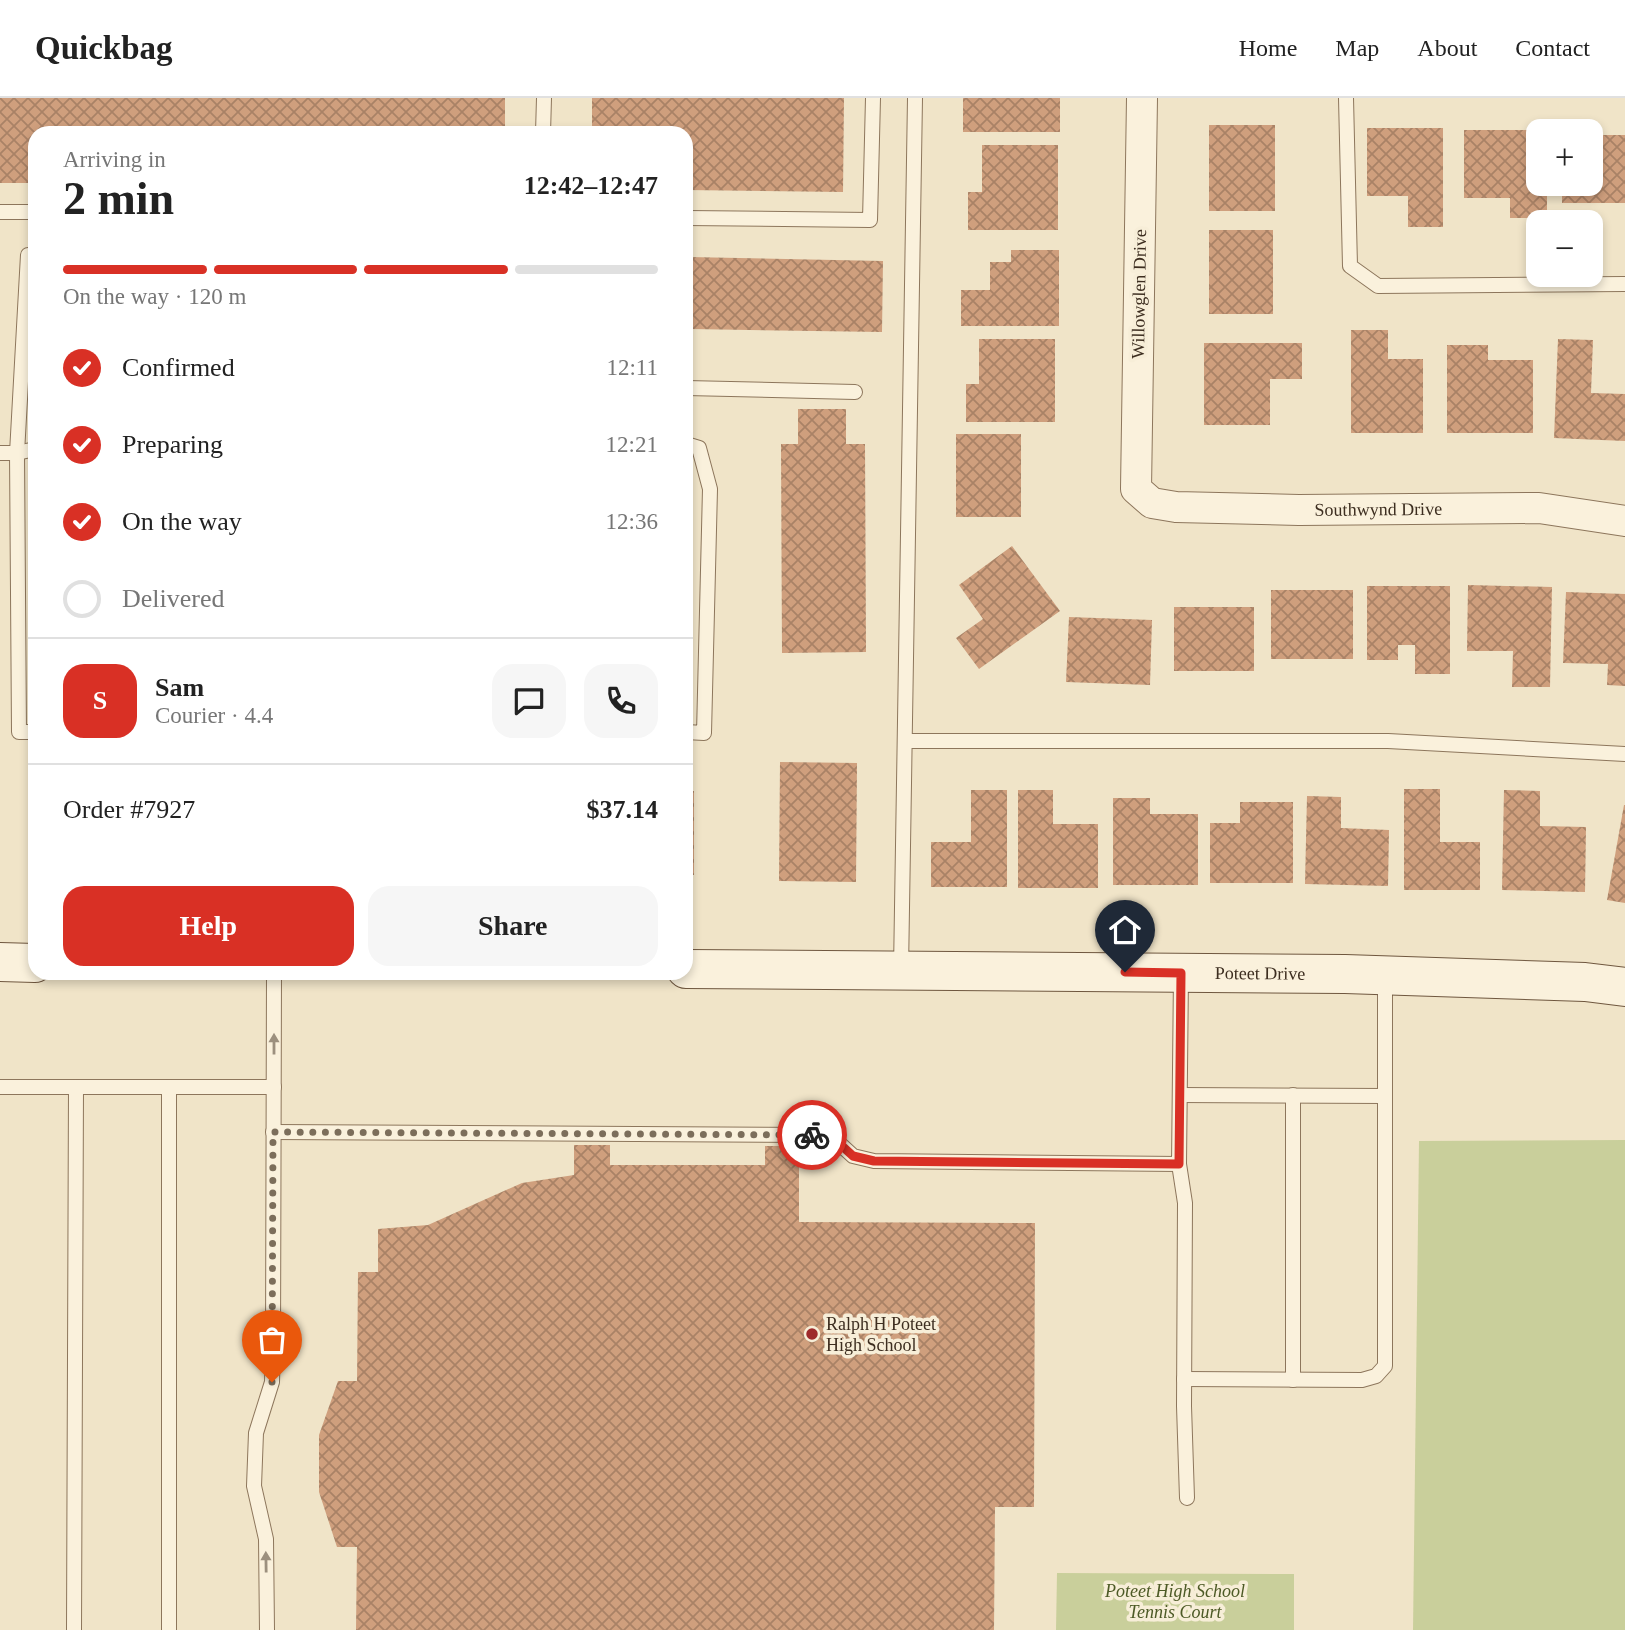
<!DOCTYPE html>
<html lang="en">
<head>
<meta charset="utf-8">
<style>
  :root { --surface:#fff; --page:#f6f6f6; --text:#222; --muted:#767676; --line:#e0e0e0; --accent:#d93025 }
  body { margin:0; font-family:Georgia,serif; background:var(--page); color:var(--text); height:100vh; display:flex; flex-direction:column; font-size:26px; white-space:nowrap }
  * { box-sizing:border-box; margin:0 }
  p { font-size:23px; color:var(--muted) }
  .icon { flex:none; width:38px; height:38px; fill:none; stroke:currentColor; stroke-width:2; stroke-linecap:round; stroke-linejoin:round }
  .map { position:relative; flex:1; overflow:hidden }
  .panel { position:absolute; left:28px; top:28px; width:665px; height:854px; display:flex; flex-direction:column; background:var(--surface); border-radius:21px; box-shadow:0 4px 10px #0003 }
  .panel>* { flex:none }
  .controls { position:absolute; left:1526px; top:21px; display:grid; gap:14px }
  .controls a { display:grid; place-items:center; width:77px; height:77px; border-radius:14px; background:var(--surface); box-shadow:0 4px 10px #0003; font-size:35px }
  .pin { position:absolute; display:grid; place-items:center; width:60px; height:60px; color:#fff; margin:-72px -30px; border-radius:50% 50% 50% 0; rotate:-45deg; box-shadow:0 0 7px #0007 }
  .pin .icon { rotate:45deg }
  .courier { position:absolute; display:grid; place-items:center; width:70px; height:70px; margin:-35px; border:5px solid #d93025; border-radius:50%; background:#fff; color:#222; box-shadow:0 2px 9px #0007 }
  .head em { font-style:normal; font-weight:700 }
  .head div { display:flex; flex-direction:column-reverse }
  .head { display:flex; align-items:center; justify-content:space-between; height:119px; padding:0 35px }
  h1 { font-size:46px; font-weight:700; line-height:52px }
  .bar { display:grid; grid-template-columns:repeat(4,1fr); gap:10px 7px; align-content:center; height:84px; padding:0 35px }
  .bar i { height:9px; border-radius:5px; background:var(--line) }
  .bar .active { background:var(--accent) }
  .bar p { grid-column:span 4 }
  .line { display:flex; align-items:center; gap:18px; padding:0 35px; border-top:2px solid var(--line) }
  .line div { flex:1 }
  .round { display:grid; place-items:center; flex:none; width:74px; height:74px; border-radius:21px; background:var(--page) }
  ol { padding:0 35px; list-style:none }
  li { display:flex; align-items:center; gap:21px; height:77px }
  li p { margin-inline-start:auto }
  li .icon { padding:7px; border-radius:50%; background:var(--accent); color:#fff; stroke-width:4 }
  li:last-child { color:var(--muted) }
  li i { width:38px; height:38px; border:4px solid var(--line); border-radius:50% }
  .action { display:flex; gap:14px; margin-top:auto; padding:14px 35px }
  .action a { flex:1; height:80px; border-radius:21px; background:var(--accent); color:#fff; font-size:28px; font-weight:700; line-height:80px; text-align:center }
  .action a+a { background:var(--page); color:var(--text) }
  header { display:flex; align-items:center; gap:42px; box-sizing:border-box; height:98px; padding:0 35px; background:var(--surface); border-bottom:2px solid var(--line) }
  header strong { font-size:33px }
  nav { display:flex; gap:38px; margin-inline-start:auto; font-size:24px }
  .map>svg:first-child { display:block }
</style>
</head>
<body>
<header>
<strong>Quickbag</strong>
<nav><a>Home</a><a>Map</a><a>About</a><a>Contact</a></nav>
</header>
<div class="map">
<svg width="1625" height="1532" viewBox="0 0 1625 1532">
  <defs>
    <pattern id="building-cross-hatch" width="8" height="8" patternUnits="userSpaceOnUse" patternTransform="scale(1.75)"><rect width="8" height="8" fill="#cf9f7d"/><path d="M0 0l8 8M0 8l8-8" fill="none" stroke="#a98266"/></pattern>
  </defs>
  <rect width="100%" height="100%" fill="#f0e4c8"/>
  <g fill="#c9cf9b">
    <path d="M1625,1042V1532H1413L1419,1043Z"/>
    <path d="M1057,1475L1294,1476V1532H1056Z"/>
  </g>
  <g fill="url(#building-cross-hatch)">
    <path d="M0,0H505V35H35V85H0Z"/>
    <path d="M592,0H844L843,94L686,92V35H592Z"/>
    <rect x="963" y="0" width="97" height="34"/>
    <rect x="1209" y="27" width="66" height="86"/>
    <path d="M1367,30H1443V129H1408V98H1367Z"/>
    <path d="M1464,32H1538V86H1547V120H1510V100H1464Z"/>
    <path d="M1591,37H1625V105H1562V86H1591Z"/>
    <path d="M982,47H1058V132H968V94H982Z"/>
    <rect x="1209" y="132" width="64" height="84"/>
    <path d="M1011,152H1059V228H961V192H990V164H1011Z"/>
    <path d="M689,159L883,163L882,234L690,231L691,215H686V177H688Z"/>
    <path d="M1351,232H1388V261H1423V335H1351Z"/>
    <path d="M979,241H1055V324H966V286H979Z"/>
    <path d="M1558,241L1593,242L1591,295L1625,296V343L1554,340Z"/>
    <path d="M1204,245H1302V281H1270V327H1204Z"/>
    <path d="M1447,247H1488V262H1533V335H1447Z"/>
    <path d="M798,311H846V346H865L866,554L782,555L781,346H798Z"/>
    <rect x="956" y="336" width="65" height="83"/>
    <path d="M1012,448L1060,513L979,571L956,540L983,521L959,487Z"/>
    <path d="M1468,487L1552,489L1550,589H1512L1513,553H1467Z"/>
    <path d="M1367,488H1450V576H1415V547H1398V562H1367Z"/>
    <rect x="1271" y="492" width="82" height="69"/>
    <path d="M1566,494L1625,496V588L1607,587L1608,566L1563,565Z"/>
    <rect x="1174" y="509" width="80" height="64"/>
    <path d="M1069,519L1152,522L1150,587L1066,584Z"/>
    <path d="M780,664L857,665L856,784L779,783Z"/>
    <path d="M1404,691H1440V744H1480V792H1404Z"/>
    <path d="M971,692H1007V789H931V744H971Z"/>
    <path d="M1018,692H1053V726H1098V790H1018Z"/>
    <path d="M1504,692L1540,693V728L1586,729L1585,794L1502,792Z"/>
    <rect x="686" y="693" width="8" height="84"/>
    <path d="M1307,698L1341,699V730L1389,732L1388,788L1305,786Z"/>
    <path d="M1113,700H1150V716H1198V787H1113Z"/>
    <path d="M1240,704H1293V785H1210V725H1240Z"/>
    <path d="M1624,707H1625V805L1607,802Z"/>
    <path d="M574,1047H610V1067H765V1048H799V1124L1035,1125L1034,1409H995L994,1532H356L357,1449H337L319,1394V1337L338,1283H357L358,1174H378V1131L428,1127L522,1085L574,1077Z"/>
  </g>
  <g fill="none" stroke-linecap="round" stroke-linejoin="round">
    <defs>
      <g id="lane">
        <path d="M1346,0L1350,168L1378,188L1625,186"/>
        <path d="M543,35L544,0"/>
        <path d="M0,114H35"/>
        <path d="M686,120L870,122L873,0"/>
        <path d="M28,157L17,355L19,634H35"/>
        <path d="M686,290L855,294"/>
        <path d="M686,346L699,350L710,391L704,635L686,634"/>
        <path d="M0,355H17L35,351"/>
        <path d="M906,643H1388L1625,656"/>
        <path d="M901,872L915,0"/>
        <path d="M0,989H274"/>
        <path d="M169,989V1532"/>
        <path d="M1180,997L1385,998"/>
        <path d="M1293,997V1282"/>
        <path d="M273,1034L830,1037L853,1058L874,1063L1179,1066L1181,877"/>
        <path d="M1179,1066L1185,1105L1184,1308L1187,1400"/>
        <path d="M1184,1281L1362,1282L1376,1278L1385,1268V880"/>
        <path d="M74,1532L76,989"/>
        <path d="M267,1532L266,1441L254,1388L256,1335L272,1284L273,1248L274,875"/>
      </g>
      <g id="street">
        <path id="s1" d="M1142,0L1136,391L1152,405L1176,409L1299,412L1539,410L1625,423"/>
      </g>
      <g id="secondary">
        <path d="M0,864L35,865"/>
        <path id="s2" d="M686,871L1345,876L1585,884L1625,889"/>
      </g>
    </defs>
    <use href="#lane" stroke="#8d765c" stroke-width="16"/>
    <use href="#street" stroke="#8d765c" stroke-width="32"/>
    <use href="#secondary" stroke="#6f573f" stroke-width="40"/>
    <use href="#lane" stroke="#faf1dc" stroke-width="14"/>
    <use href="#street" stroke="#faf1dc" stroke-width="30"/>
    <use href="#secondary" stroke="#faf1dc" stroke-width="38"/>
  </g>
  <defs><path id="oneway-solid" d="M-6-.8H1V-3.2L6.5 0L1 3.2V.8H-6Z" transform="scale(1.75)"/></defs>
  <g fill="#9c907e">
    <use href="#oneway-solid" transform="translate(274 946) rotate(-90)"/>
    <use href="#oneway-solid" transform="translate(266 1464) rotate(-91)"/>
  </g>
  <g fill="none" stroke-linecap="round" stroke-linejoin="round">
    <path stroke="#7c6e5b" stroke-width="7" stroke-dasharray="0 12.6" d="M272,1284L273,1034L812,1037"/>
    <path stroke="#d93025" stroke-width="9" d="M812,1037H830L853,1058L874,1063L1179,1066L1181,875L1125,874"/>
  </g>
  <circle fill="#9e2a2b" stroke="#f7eed8" stroke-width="2.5" cx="812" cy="1236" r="7"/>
  <g text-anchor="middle" stroke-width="7" stroke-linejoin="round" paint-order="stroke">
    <g font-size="18" fill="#3d2e20" stroke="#f7eed8">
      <text transform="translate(1139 196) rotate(-89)" y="6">Willowglen Drive</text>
      <text dy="6" stroke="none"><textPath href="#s1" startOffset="639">Southwynd Drive</textPath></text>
      <text dy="6" stroke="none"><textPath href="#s2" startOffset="574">Poteet Drive</textPath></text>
    </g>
    <g font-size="18" fill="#3d2e20" stroke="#f7eed8" text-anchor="start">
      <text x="826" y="1232">Ralph H Poteet<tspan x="826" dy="21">High School</tspan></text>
    </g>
    <g font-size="18" font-style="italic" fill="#4d5a26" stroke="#f7eed8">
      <text x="1175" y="1499">Poteet High School<tspan x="1175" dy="21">Tennis Court</tspan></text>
    </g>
  </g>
</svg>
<div class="controls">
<a>+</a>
<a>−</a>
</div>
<div class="pin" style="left:272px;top:1284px;background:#ea580c"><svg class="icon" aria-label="bag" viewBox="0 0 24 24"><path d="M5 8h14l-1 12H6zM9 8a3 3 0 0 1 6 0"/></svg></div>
<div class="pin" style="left:1125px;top:874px;background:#1f2937"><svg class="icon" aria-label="home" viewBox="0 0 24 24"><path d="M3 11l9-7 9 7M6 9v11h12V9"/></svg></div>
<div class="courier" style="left:812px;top:1037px"><svg class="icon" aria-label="bike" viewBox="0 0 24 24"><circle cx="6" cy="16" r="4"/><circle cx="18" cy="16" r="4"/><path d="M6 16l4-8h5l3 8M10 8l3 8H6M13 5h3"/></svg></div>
<section class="panel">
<div class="head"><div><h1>2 min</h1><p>Arriving in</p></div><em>12:42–12:47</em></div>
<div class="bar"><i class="active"></i><i class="active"></i><i class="active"></i><i></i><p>On the way · 120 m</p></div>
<ol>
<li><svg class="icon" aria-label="check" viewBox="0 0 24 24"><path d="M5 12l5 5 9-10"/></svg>Confirmed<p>12:11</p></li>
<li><svg class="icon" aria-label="check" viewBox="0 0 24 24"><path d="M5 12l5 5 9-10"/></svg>Preparing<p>12:21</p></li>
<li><svg class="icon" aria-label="check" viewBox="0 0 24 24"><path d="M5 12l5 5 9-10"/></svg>On the way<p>12:36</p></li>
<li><i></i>Delivered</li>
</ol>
<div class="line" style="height:126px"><b class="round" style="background:var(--accent);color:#fff">S</b><div><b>Sam</b><p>Courier · 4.4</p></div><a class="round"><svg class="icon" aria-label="chat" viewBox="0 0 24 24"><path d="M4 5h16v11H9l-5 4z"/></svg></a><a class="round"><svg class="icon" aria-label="phone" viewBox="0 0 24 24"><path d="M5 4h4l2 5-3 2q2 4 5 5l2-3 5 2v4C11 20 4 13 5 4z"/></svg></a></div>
<div class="line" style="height:91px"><div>Order #7927</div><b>$37.14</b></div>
<div class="action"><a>Help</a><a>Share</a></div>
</section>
</div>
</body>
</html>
